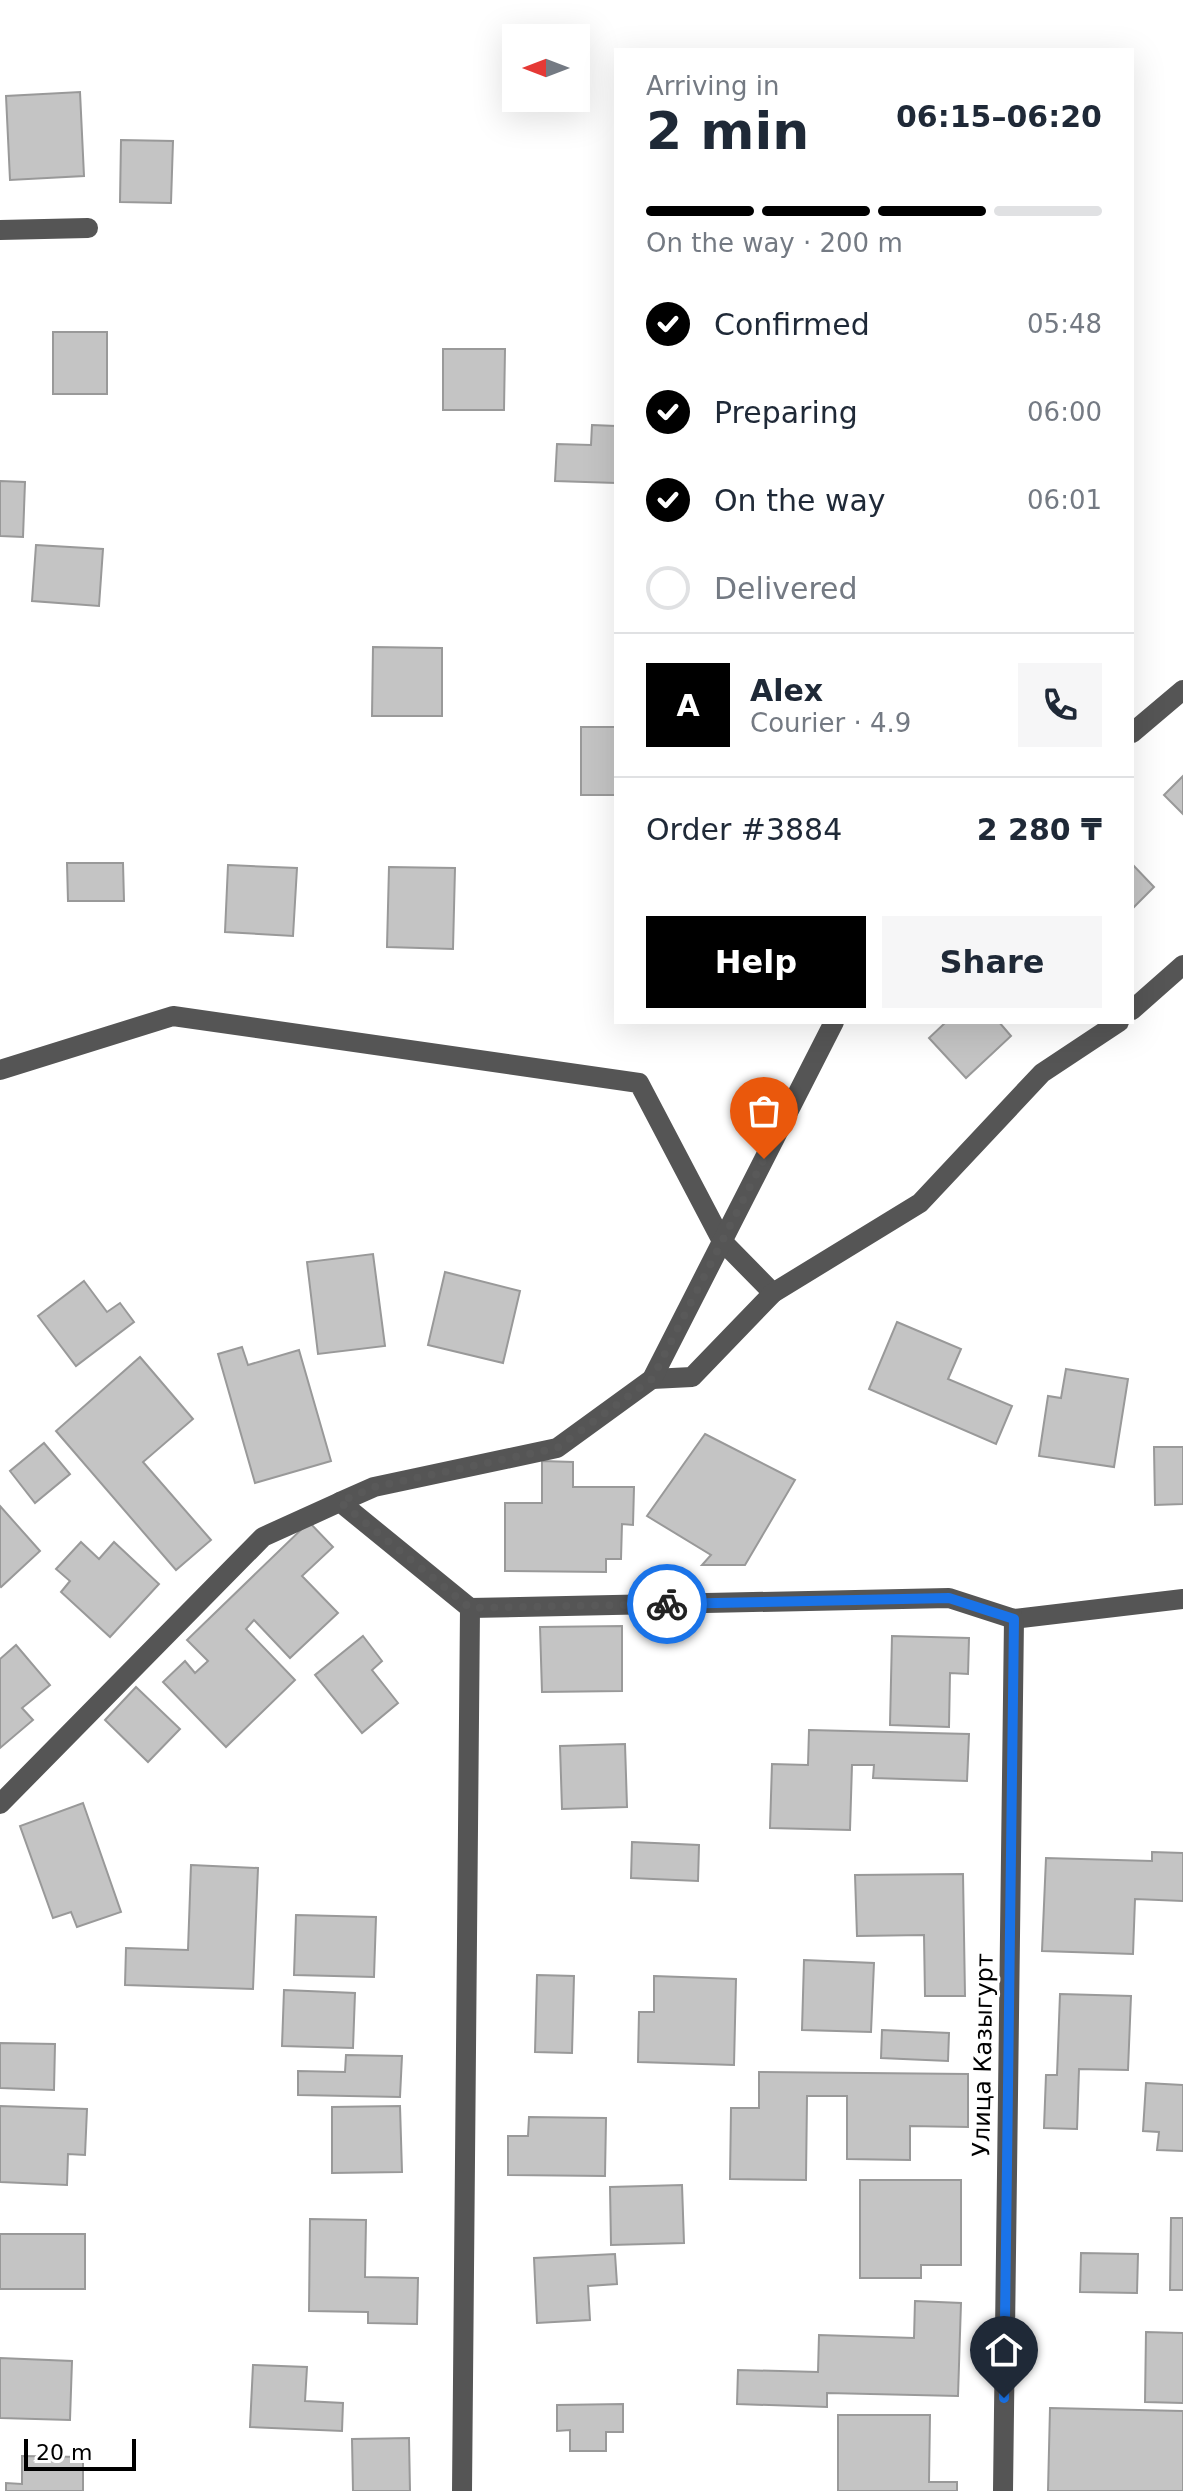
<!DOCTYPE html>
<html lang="en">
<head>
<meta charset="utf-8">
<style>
  :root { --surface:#fff; --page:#f6f6f7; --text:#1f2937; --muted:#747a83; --line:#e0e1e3; --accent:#000 }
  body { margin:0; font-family:"DejaVu Sans",sans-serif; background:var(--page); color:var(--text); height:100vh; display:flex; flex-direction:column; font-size:30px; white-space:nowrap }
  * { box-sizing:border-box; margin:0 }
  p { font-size:26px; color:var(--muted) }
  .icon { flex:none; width:44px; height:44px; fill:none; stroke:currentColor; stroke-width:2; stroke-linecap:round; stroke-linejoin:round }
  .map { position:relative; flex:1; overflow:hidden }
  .panel { position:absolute; left:614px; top:48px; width:520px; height:976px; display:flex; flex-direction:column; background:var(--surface); border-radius:0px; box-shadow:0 8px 32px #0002 }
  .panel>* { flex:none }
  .needle { width:52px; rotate:270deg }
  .buttons { position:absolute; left:502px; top:24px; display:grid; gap:16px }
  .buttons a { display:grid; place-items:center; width:88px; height:88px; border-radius:0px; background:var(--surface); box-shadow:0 8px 32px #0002; font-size:40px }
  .scale { position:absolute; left:24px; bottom:20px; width:112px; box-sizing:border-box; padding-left:8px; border:4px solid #000; border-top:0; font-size:22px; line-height:28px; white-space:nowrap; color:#000; -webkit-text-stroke:6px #fff; paint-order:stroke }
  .pin { position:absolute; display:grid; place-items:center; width:68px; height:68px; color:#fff; margin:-82px -34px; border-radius:50% 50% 50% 0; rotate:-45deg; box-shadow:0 0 8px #0007 }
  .pin .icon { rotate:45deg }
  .courier { position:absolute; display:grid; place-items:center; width:80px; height:80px; margin:-40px; border:6px solid #1a73e8; border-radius:50%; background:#fff; color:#222; box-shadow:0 2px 10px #0007 }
  .head em { font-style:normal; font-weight:700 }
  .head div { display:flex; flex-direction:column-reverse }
  .head { display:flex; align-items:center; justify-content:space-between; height:136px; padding:0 32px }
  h1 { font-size:52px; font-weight:700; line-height:60px }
  .bar { display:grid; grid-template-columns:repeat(4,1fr); gap:12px 8px; align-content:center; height:96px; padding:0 32px }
  .bar i { height:10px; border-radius:6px; background:var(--line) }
  .bar .current { background:var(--accent) }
  .bar p { grid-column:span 4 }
  .line { display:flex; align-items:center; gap:20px; padding:0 32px; border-top:2px solid var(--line) }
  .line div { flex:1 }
  .round { display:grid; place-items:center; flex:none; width:84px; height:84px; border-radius:0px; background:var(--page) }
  ol { padding:0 32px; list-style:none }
  li { display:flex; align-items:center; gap:24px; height:88px }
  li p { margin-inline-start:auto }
  li .icon { padding:8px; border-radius:50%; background:var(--accent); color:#fff; stroke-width:4 }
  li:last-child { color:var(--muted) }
  li i { width:44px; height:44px; border:4px solid var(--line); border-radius:50% }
  .button { display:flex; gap:16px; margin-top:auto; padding:16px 32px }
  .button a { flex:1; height:92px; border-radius:0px; background:var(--accent); color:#fff; font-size:32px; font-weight:700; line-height:92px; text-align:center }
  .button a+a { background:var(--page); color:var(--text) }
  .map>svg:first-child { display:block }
</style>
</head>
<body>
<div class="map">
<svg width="1183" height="2491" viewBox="0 0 1183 2491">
  <rect width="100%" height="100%" fill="#fff"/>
  <g fill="#c4c4c4" stroke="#999" stroke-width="2">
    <path d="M80,92L84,176L10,180L6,96Z"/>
    <path d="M121,140L173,141L171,203L120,202Z"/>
    <rect x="53" y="332" width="54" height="62"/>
    <path d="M443,349H505L504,410H443Z"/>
    <path d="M592,425L616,426V483L555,481L557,444L591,445Z"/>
    <path d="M0,481L25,482L23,537L0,536Z"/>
    <path d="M36,545L103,549L99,606L32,601Z"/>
    <path d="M373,647L442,648V716H372Z"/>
    <rect x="581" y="727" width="35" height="68"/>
    <path d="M1183,776V814L1164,795Z"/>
    <path d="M67,863H123L124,901H68Z"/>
    <path d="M1132,864L1154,887L1132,909Z"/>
    <path d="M228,865L297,868L293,936L225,932Z"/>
    <path d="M389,867L455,868L453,949L387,947Z"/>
    <path d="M946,1022H999L1011,1036L966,1078L929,1038Z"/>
    <path d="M373,1254L385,1346L318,1354L307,1262Z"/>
    <path d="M445,1272L520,1291L503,1363L428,1345Z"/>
    <path d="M84,1281L107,1312L120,1303L134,1322L76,1366L38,1316Z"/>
    <path d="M897,1322L961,1349L948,1379L1012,1406L996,1444L869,1389Z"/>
    <path d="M242,1347L248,1365L299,1350L331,1461L255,1483L218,1354Z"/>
    <path d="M140,1357L193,1419L143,1462L211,1540L176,1570L56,1431Z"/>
    <path d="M1066,1369L1128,1379L1114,1467L1039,1456L1048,1396L1061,1398Z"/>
    <path d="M705,1434L795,1480L745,1565H702L711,1555L647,1516Z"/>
    <path d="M44,1443L70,1474L35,1503L10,1471Z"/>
    <path d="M1154,1447H1183V1504L1155,1505Z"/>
    <path d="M542,1461L573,1462V1487H634L633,1525L622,1524L621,1559H606V1572L505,1571V1503H542Z"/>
    <path d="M0,1506L40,1551L1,1587L0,1586Z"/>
    <path d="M309,1522L333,1547L302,1576L338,1613L290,1658L254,1620L246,1629L295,1680L226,1747L163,1682L185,1661L195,1673L208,1661L187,1640Z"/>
    <path d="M81,1542L99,1559L114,1542L159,1584L110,1637L61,1592L70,1581L56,1569Z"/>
    <path d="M622,1626V1691L542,1692L540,1627Z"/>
    <path d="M363,1636L382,1661L372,1670L398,1703L362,1733L315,1675Z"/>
    <path d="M892,1636L969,1638L968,1674L950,1673L949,1727L890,1725Z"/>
    <path d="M16,1645L50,1685L22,1708L33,1720L0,1748V1659Z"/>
    <path d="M136,1687L180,1729L148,1762L105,1720Z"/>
    <path d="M809,1730L969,1734L967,1781L873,1778L874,1765H852L850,1830L770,1828L772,1764L808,1765Z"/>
    <path d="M625,1744L627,1807L562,1809L560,1746Z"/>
    <path d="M83,1803L121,1912L77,1927L71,1912L53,1918L20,1826Z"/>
    <path d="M632,1842L699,1845L698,1881L631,1878Z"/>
    <path d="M1152,1852L1183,1853V1901L1135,1899L1133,1954L1042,1951L1046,1858L1152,1861Z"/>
    <path d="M191,1865L258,1868L253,1989L125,1985L126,1948L188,1950Z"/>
    <path d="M963,1874L965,1996H925L924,1935L857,1936L855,1875Z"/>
    <path d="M296,1915L376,1917L374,1977L294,1975Z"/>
    <path d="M804,1960L874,1963L871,2032L802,2030Z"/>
    <path d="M537,1975L574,1976L572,2053L535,2052Z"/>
    <path d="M654,1976L736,1979L734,2065L638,2062L639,2012H654Z"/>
    <path d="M284,1990L355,1993L353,2048L282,2046Z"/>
    <path d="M1060,1994L1131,1996L1128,2070L1079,2069L1077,2129L1044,2128L1046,2075H1057Z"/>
    <path d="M882,2030L949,2033L948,2061L881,2058Z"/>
    <path d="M0,2043L55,2044L54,2090L0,2088Z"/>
    <path d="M346,2055L402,2056L400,2097L298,2095V2071L345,2072Z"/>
    <path d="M759,2072L968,2074V2127L910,2126V2160L847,2159V2096H807L806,2180L730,2179L731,2108H759Z"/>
    <path d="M1146,2083L1183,2085V2151L1157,2150L1159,2132L1143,2131Z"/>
    <path d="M0,2106L87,2109L85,2155L68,2154L67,2185L0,2182Z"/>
    <path d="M400,2106L402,2172L332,2173V2107Z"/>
    <path d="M529,2117L606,2118L605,2176L508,2175V2136H528Z"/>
    <path d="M860,2180H961V2265H921V2278H860Z"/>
    <path d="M682,2185L684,2243L611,2245L610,2187Z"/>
    <path d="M1171,2218H1183V2290H1170Z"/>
    <path d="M310,2219L366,2220L365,2277L418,2278L417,2324L368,2323V2312L309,2311Z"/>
    <rect x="0" y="2234" width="85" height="55"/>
    <path d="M1081,2253L1138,2254L1137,2293L1080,2292Z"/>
    <path d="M615,2254L617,2284L588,2286L590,2320L537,2323L534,2258Z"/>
    <path d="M915,2301L961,2303L958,2396L827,2393V2407L737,2404L738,2370L818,2372L819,2335L914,2338Z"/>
    <path d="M1146,2332L1183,2333V2403L1145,2402Z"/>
    <path d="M0,2358L72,2361L70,2420L0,2418Z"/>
    <path d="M253,2365L307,2367L305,2401L343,2403L342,2431L250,2427Z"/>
    <path d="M623,2404V2432H606V2451H570V2430L557,2431V2405Z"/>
    <path d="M1050,2408L1183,2411V2491H1048Z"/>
    <path d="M838,2415H930L929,2482H957V2491H838Z"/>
    <path d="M409,2438L410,2491H353L352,2439Z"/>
    <path d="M22,2456L83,2457V2491H6V2483L22,2484Z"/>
  </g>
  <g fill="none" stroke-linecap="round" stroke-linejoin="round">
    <g stroke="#555" stroke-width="20">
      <path d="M0,230L88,228"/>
      <path d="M1132,733L1183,690"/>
      <path d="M1132,1010L1183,965"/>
      <path d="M0,1070L173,1016L639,1083L722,1241L773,1293"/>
      <path d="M652,1379L692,1377L773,1293L920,1203L1042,1073L1119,1022"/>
      <path d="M340,1502L374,1487L557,1448L652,1379L834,1022"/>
      <path d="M0,1804L263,1537L340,1502L470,1608L949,1598L1014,1619L1183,1599"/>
      <path d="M462,2491L470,1608"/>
      <path d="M1003,2491L1014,1619"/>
    </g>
  </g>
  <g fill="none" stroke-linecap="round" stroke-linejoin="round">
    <path stroke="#595959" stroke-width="8" stroke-dasharray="0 14.4" d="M667,1604L470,1608L340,1502L374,1487L557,1448L652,1379L764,1159"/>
    <path stroke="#1a73e8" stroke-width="10" d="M667,1604L949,1598L1014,1619L1004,2398"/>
  </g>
  <g text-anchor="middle" stroke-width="6" stroke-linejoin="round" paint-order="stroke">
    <g font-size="24" fill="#000" stroke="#fff">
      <text transform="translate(983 2055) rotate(-89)" y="8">Улица Казыгурт</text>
    </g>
  </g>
</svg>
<div class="buttons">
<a><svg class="needle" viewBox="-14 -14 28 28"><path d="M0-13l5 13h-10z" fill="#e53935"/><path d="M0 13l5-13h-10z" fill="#747a83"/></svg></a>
</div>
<div class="scale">20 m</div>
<div class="pin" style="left:764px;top:1159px;background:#ea580c"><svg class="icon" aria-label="bag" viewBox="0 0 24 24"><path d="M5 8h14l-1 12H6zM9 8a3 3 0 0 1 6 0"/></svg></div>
<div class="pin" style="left:1004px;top:2398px;background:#1f2937"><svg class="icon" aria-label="home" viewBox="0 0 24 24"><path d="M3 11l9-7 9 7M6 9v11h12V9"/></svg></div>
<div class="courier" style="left:667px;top:1604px"><svg class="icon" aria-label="bike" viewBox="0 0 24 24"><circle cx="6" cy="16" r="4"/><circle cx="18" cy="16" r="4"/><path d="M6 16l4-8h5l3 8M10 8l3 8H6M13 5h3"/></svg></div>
<section class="panel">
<div class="head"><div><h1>2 min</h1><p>Arriving in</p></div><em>06:15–06:20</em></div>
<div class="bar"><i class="current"></i><i class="current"></i><i class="current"></i><i></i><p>On the way · 200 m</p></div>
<ol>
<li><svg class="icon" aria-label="check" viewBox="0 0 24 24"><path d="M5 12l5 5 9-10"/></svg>Confirmed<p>05:48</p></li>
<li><svg class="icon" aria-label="check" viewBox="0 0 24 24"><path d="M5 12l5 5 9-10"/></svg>Preparing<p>06:00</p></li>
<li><svg class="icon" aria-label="check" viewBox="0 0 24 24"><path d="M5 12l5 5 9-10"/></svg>On the way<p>06:01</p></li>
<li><i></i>Delivered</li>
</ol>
<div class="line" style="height:144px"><b class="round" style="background:var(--accent);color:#fff">A</b><div><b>Alex</b><p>Courier · 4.9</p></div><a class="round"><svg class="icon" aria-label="phone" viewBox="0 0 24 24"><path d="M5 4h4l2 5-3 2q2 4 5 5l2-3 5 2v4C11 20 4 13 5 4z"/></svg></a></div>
<div class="line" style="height:104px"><div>Order #3884</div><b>2 280 ₸</b></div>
<div class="button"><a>Help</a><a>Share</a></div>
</section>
</div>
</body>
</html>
